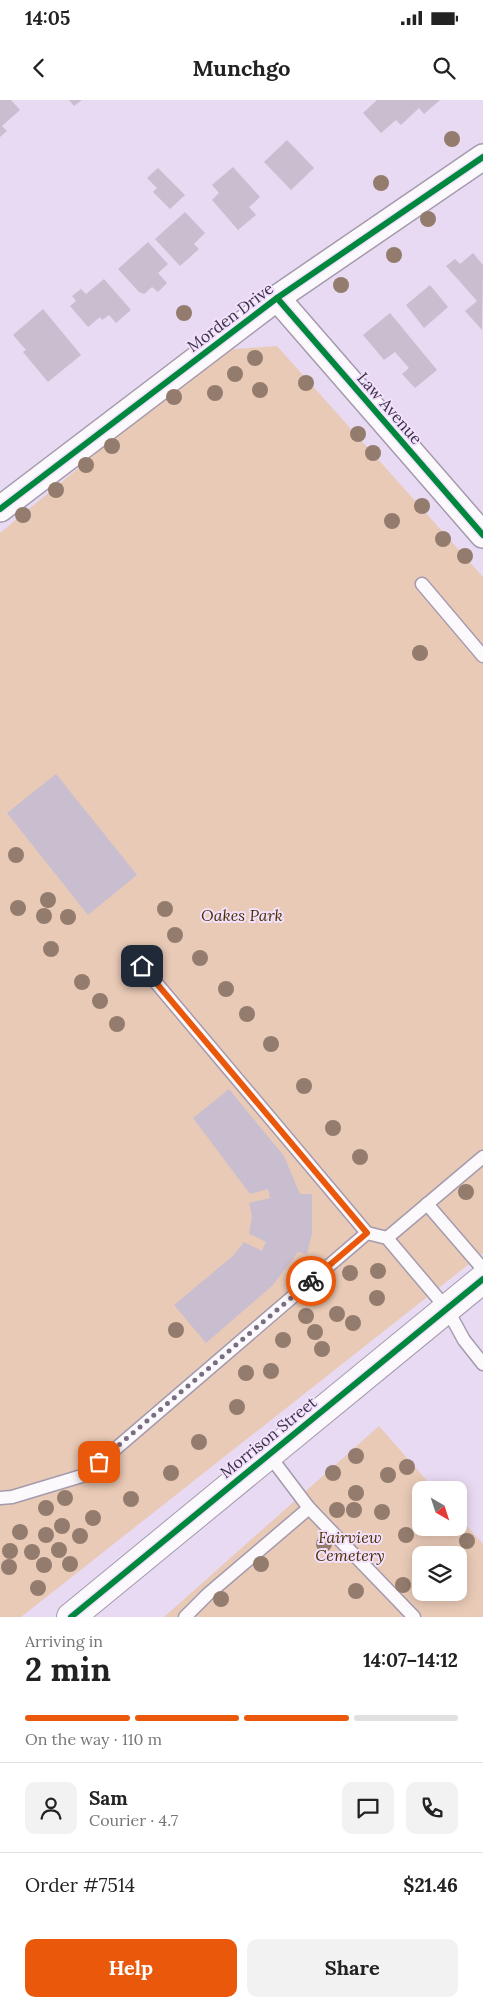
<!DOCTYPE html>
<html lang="en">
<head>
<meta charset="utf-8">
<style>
  :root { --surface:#fff; --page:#f2f2f2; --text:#222; --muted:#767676; --line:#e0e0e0; --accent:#ea580c }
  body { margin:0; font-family:Lora,serif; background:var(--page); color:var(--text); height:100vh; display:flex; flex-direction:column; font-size:19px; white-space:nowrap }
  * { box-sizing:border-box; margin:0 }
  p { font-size:16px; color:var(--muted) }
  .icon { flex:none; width:28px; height:28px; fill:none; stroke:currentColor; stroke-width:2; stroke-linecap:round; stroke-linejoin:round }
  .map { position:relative; height:1517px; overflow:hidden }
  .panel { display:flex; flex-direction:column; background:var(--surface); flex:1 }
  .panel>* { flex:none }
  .needle { width:32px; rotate:141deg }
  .buttons { position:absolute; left:412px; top:1381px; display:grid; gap:10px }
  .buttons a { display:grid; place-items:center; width:55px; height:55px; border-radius:10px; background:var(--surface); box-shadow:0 2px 12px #0003; font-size:25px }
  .pin { position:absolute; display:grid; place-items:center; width:42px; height:42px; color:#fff; margin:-21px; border-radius:10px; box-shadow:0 2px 8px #0006 }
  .courier { position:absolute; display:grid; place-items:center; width:50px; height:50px; margin:-25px; border:4px solid #ea580c; border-radius:50%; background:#fff; color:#222; box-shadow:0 1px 6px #0007 }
  .head em { font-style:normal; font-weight:800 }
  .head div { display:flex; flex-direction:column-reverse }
  .head { display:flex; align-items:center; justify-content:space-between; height:85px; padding:0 25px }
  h1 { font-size:32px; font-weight:800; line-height:38px }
  .bar { display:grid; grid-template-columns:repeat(4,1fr); gap:8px 5px; align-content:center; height:60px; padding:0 25px }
  .bar i { height:6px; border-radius:4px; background:var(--line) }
  .bar .active { background:var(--accent) }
  .bar p { grid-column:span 4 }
  .line { display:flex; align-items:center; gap:12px; padding:0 25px; border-top:1px solid var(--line) }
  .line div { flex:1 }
  .round { display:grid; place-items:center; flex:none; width:52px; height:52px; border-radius:10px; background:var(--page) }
  .primary-button { display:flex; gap:10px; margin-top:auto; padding:10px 25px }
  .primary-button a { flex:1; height:58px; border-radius:10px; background:var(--accent); color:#fff; font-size:20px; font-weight:800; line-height:58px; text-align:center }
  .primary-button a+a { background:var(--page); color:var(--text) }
  .status { display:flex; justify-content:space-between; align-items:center; height:35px; padding:0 25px; background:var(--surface); direction:ltr }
  .status svg { height:14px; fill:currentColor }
  header { display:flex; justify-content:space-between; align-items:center; height:65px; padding:0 25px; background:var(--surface); font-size:22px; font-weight:800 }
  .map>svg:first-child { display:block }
</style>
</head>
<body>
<div class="status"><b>14:05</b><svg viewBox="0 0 49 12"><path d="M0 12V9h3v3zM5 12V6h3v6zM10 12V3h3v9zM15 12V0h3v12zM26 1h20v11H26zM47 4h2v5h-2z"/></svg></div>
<header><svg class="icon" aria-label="back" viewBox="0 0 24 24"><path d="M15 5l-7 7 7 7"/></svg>Munchgo<svg class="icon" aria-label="search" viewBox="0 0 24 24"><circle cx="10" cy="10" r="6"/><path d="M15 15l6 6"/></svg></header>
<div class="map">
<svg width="483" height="1517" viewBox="0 0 483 1517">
  <rect width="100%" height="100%" fill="#e8daf2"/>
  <g fill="#e9cab7" fill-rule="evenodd">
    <path d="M277,246L483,477V1153L21,1517H0V433L221,250Z"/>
    <path d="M379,1326L435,1390H421V1428H459V1417L483,1444V1517H164ZM421,1455H459V1492H421Z"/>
  </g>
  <g fill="#c9bdd0">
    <path d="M0,0H11L20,10L2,26L7,31L0,37Z"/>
    <path d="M69,0H82L74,6Z"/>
    <path d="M377,0H440L424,14L419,8L401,25L396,20L381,33L363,13Z"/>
    <path d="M287,40L314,68L291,90L264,62Z"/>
    <path d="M233,67L260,97L249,107L256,115L238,130L212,100L219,93L212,85Z"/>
    <path d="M158,68L185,95L170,109L153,92L157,88L147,78Z"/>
    <path d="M185,112L205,133L194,144L199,149L180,166L155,139Z"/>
    <path d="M148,142L168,164L158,173L167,183L158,192L152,187L144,194L139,192L118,169Z"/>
    <path d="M473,153L483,165L482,230L465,211L477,201L446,166L455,159L460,164Z"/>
    <path d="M104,179L131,210L116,223L109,215L102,220L100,217L88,227L70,206L76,201L72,196L81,189L86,194Z"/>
    <path d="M430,185L448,207L424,228L406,205Z"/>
    <path d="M43,209L81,255L48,282L23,252L26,250L13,235Z"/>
    <path d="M390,213L437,270L415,288L402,274L409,268L395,252L384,260L363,235Z"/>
    <path d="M56,674L137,775L88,815L7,713Z"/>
    <path d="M229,989L284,1056L300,1094H312V1134L307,1154L298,1152L273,1185L206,1243L174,1205L234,1155L244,1142L262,1151L266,1142L249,1134L252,1116L249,1103L270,1098L268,1089L250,1094L193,1018Z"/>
  </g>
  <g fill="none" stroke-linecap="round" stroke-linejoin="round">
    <defs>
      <g id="service">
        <path d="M422,484L483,556"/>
        <path d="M142,866L367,1133L387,1138L447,1209L464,1240L483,1264"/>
        <path d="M427,1104L483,1169"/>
        <path d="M387,1138L483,1057"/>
        <path d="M269,1355L309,1408L414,1517"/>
        <path d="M0,1398L12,1397L85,1375L367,1133"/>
        <path d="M185,1517L208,1494L309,1408"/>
      </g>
      <g id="minor">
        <path d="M277,198L483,435"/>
        <path d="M0,409L277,198L483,57"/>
      </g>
      <path id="tertiary" d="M71,1517L483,1179"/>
    </defs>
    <use href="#service" stroke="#a49aac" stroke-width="15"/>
    <use href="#minor" stroke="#a49aac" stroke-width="28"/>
    <use href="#tertiary" stroke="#a49aac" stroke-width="30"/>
    <use href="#service" stroke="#fcf9fd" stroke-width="12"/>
    <use href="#minor" stroke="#fcf9fd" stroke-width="25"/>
    <use href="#tertiary" stroke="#fcf9fd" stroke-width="28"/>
    <defs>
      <g id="cycleway">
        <path d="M277,198L483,435"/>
        <path d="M0,409L277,198L483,57"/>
        <path d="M71,1517L483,1179"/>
      </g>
    </defs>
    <use href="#cycleway" stroke="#f1e1fd" stroke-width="9"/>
    <use href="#cycleway" stroke="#00873e" stroke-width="6"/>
  </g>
  <g fill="#937c6d">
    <circle cx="452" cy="39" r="8"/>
    <circle cx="381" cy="83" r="8"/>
    <circle cx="428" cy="119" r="8"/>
    <circle cx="394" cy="155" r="8"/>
    <circle cx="341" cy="185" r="8"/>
    <circle cx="184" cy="213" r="8"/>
    <circle cx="255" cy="258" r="8"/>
    <circle cx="235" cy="274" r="8"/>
    <circle cx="306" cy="283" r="8"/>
    <circle cx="260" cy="290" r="8"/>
    <circle cx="215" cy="293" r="8"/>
    <circle cx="174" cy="297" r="8"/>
    <circle cx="358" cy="334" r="8"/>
    <circle cx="112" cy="346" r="8"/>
    <circle cx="373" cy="353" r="8"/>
    <circle cx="86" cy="365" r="8"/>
    <circle cx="56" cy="390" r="8"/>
    <circle cx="422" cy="406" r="8"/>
    <circle cx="23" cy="415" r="8"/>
    <circle cx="392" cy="421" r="8"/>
    <circle cx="443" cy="439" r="8"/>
    <circle cx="465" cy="456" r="8"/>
    <circle cx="420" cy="553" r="8"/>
    <circle cx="16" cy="755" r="8"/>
    <circle cx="48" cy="800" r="8"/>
    <circle cx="18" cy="808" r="8"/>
    <circle cx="165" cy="809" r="8"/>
    <circle cx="44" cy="816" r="8"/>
    <circle cx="68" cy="817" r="8"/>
    <circle cx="175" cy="835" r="8"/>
    <circle cx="51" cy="849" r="8"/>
    <circle cx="200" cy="858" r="8"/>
    <circle cx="82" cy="882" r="8"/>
    <circle cx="226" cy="889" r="8"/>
    <circle cx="100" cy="901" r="8"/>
    <circle cx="247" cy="914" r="8"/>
    <circle cx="117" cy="924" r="8"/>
    <circle cx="271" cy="944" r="8"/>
    <circle cx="304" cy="986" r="8"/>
    <circle cx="333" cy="1028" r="8"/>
    <circle cx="360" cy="1057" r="8"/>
    <circle cx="466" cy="1092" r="8"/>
    <circle cx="378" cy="1171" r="8"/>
    <circle cx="350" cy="1173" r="8"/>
    <circle cx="377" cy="1198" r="8"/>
    <circle cx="337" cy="1214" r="8"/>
    <circle cx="306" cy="1216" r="8"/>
    <circle cx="353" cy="1223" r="8"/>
    <circle cx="176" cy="1230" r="8"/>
    <circle cx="315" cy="1232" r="8"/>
    <circle cx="283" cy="1240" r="8"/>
    <circle cx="322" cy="1249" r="8"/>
    <circle cx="271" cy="1271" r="8"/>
    <circle cx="246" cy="1273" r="8"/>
    <circle cx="237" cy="1307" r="8"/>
    <circle cx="199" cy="1342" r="8"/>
    <circle cx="356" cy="1356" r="8"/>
    <circle cx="407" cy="1367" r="8"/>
    <circle cx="171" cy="1373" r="8"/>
    <circle cx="333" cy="1373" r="8"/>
    <circle cx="388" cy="1375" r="8"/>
    <circle cx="356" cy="1393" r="8"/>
    <circle cx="65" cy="1398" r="8"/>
    <circle cx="131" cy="1399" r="8"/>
    <circle cx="46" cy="1408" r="8"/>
    <circle cx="337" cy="1410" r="8"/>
    <circle cx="354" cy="1410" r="8"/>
    <circle cx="382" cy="1412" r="8"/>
    <circle cx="93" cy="1418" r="8"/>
    <circle cx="62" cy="1426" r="8"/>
    <circle cx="20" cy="1432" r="8"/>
    <circle cx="46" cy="1435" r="8"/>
    <circle cx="406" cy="1435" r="8"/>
    <circle cx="80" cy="1436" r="8"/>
    <circle cx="467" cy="1441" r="8"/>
    <circle cx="324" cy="1444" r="8"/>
    <circle cx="59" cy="1450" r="8"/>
    <circle cx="10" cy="1451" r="8"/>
    <circle cx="32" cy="1452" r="8"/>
    <circle cx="70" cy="1464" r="8"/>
    <circle cx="261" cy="1464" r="8"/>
    <circle cx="44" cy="1465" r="8"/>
    <circle cx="9" cy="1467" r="8"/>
    <circle cx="403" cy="1485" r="8"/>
    <circle cx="38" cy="1488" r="8"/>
    <circle cx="356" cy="1491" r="8"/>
    <circle cx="221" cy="1499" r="8"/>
  </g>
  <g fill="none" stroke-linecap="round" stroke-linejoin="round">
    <path stroke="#786d81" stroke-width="5" stroke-dasharray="0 9" d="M99,1362L311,1181"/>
    <path stroke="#ea580c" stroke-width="6" d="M142,866L367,1133L311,1181"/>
  </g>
  <g text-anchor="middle" stroke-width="4" stroke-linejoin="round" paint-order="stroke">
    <g font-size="16" fill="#3c3244" stroke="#f1e1fd">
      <text transform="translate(230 217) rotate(-37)" y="6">Morden Drive</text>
      <text transform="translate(390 308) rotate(49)" y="6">Law Avenue</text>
      <text transform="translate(268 1337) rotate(-39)" y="6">Morrison Street</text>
    </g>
    <g font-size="16" font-style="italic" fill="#4e2f00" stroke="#f1e1fd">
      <text x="242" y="821">Oakes Park</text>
      <text x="350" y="1443">Fairview<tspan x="350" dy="18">Cemetery</tspan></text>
    </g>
  </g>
</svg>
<div class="buttons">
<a><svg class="needle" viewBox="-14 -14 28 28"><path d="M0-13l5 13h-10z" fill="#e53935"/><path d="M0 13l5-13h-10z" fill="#767676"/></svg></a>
<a><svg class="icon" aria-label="layers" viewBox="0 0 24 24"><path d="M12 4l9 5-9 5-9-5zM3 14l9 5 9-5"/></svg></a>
</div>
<div class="pin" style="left:99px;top:1362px;background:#ea580c"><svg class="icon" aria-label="bag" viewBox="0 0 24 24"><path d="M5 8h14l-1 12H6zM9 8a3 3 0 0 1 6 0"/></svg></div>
<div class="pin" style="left:142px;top:866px;background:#1f2937"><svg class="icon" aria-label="home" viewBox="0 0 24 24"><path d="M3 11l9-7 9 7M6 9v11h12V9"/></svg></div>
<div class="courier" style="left:311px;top:1181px"><svg class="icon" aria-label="bike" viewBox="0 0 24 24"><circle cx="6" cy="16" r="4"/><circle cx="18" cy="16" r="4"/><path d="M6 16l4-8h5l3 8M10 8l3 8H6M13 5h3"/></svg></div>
</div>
<section class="panel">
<div class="head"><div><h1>2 min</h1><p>Arriving in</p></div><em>14:07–14:12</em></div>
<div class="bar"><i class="active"></i><i class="active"></i><i class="active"></i><i></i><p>On the way · 110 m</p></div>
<div class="line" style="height:90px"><a class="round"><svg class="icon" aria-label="person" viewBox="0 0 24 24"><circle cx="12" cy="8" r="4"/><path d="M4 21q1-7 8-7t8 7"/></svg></a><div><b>Sam</b><p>Courier · 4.7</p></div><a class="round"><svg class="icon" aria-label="chat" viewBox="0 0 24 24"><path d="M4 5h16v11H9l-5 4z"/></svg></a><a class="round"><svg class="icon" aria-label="phone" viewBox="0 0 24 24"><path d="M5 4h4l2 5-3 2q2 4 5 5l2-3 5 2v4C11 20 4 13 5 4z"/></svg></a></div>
<div class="line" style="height:65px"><div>Order #7514</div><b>$21.46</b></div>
<div class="primary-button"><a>Help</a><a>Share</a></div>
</section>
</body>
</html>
